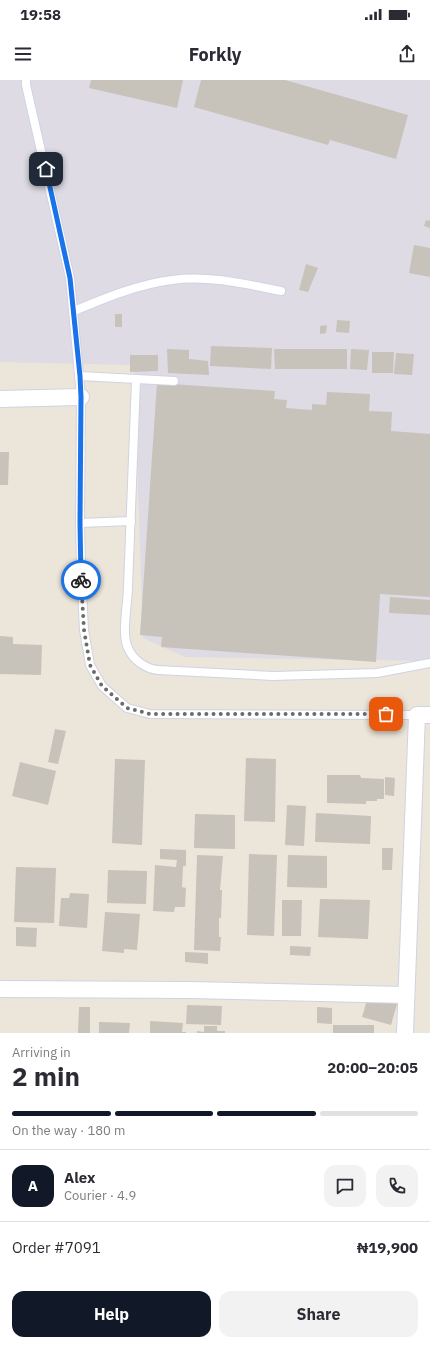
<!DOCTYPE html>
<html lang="en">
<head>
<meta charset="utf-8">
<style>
  :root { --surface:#fff; --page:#f2f2f3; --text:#2b2b33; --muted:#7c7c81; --line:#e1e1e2; --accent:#111827 }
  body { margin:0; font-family:"IBM Plex Sans",sans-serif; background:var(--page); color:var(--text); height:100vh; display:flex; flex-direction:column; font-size:15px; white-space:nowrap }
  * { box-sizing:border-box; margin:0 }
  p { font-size:13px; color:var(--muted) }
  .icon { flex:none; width:22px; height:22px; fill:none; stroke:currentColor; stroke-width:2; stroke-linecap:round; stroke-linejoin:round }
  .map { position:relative; height:953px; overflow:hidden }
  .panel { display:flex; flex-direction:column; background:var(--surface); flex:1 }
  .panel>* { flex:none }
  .pin { position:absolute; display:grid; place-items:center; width:34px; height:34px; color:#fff; margin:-17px; border-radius:8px; box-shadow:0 2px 6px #0006 }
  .courier { position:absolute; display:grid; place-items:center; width:40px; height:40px; margin:-20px; border:3px solid #1a73e8; border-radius:50%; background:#fff; color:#222; box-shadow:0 1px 5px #0007 }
  .head em { font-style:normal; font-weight:800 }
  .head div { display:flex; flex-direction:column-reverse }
  .head { display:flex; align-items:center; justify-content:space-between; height:68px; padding:0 12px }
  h1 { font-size:26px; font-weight:800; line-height:30px }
  .bar { display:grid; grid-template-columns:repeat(4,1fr); gap:6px 4px; align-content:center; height:48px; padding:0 12px }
  .bar i { height:5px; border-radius:3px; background:var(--line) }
  .bar .on { background:var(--accent) }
  .bar p { grid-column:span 4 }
  .line { display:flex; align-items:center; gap:10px; padding:0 12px; border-top:1px solid var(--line) }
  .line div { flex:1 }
  .round { display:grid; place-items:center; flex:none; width:42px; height:42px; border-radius:12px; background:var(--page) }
  .button { display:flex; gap:8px; margin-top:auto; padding:8px 12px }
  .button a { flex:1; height:46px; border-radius:12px; background:var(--accent); color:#fff; font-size:16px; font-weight:800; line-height:46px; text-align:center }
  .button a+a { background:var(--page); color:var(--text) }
  .status { display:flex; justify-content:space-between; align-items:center; height:28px; padding:0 20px; background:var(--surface); direction:ltr }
  .status svg { height:11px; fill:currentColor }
  header { display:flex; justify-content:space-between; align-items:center; height:52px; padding:0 12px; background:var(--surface); font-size:18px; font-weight:800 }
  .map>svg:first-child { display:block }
</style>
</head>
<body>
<div class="status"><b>19:58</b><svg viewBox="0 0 49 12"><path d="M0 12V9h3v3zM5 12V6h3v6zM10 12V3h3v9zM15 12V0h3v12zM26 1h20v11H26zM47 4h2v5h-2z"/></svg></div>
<header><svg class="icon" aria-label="menu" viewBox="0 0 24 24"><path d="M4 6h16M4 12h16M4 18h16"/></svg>Forkly<svg class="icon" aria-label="share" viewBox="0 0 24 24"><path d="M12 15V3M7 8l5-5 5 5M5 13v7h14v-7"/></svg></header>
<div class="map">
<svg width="430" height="953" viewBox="0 0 430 953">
  <rect width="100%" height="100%" fill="#ece5da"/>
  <path fill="#dedbe4" d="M0,0H430V581L185,577L143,558L134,285L0,282Z"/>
  <g fill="#c7c2ba">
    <path d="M91,0H183L177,28L89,8Z"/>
    <path d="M201,0H285L408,35L396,79L330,60L328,65L194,27Z"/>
    <path d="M426,140L430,141V148L424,146Z"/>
    <path d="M414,165L430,168V197L409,193Z"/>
    <path d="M306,184L318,188L308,212L299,210Z"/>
    <rect x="115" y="234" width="7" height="13"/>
    <path d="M337,240L350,241L349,253L336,252Z"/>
    <path d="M327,245L326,253L320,254V246Z"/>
    <path d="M211,266L272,268L271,289L210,286Z"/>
    <path d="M167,269L189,270V279L208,281L209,295L168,293Z"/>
    <path d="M274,269H347V289H275Z"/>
    <path d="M351,269L369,270L367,290L350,289Z"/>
    <path d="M372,272H394L393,293H372Z"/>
    <path d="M396,273L414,274L412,295L394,294Z"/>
    <path d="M130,275H158V291L130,292Z"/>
    <path d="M157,303L275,311L274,319L287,320L286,328L312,330V324L326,325L327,312L370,314L369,331L392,332L391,351L430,354V517L380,514L376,582L161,567L162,557L140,555Z"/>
    <path d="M0,372H9L8,405H0Z"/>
    <path d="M390,517L430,520V535L389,533Z"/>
    <path d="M0,556L13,557V564L42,565L41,595L0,594Z"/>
    <path d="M55,649L66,651L58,684L48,682Z"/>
    <path d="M246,678L276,679L275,742L244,741Z"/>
    <path d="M115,679L145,680L142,765L112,763Z"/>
    <path d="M20,682L56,691L48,725L12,716Z"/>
    <path d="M327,695H360L361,698L384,699V719H377V721H366V724L327,723Z"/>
    <path d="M385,697L395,698L394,716L385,715Z"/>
    <path d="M287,725L306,726L304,766L285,765Z"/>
    <path d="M316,733L371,736L370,764L315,762Z"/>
    <path d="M195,734L235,735V769L194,768Z"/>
    <path d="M382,768H393L392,790H382Z"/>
    <path d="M160,769L186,770V786H183L182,807L186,808L185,827H175L174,832L153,831L155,785L176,787L177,780L160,779Z"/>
    <path d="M249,774L277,775L274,856L247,855Z"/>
    <path d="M197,775L223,776L220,810H222L221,838H219V857H221L220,871L194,870Z"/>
    <path d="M288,775L327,776V808L287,807Z"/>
    <path d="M16,787L56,788L54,843L14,842Z"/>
    <path d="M108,790L147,791L146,824L107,823Z"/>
    <path d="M70,813L89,814L87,848L59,846L61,818H69Z"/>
    <path d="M320,819L370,820L368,859L318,857Z"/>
    <path d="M282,820H302L301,856H282Z"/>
    <path d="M105,832L140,834L137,870L124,869V873L102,871Z"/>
    <path d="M16,847L37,848L36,867L16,866Z"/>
    <path d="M290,866L311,867L310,876L290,875Z"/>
    <path d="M185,872L208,873V884L185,882Z"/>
    <path d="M368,917L397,924L391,945L362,937Z"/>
    <path d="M187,925L222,926L221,945L186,944Z"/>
    <path d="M79,927H90V953H78Z"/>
    <path d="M317,927L332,928V944L317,943Z"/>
    <path d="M150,941L183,943L182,952H186V953H150Z"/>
    <path d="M99,942L130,943L129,953H99Z"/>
    <rect x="333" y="945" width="41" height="8"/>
    <path d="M204,946H217V951H225V953H197V951L204,952Z"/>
  </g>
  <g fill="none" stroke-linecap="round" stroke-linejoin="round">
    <defs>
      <g id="lane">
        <path d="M26,0V5L70,198L81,317L80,443L81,487L84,550L90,585L102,606L127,628L150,634L417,635"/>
        <path d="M74,231C105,218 139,204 172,200C208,195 246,204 281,211"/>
        <path d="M80,296L174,301"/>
        <path d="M136,300C133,369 131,438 128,507C128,523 121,554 128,568C133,580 146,589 158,590L273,596L377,593L430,583"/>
        <path d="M80,443L131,441"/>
      </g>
      <g id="street">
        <path d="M0,319L81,317"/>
        <path d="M0,909L190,910L406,915"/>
        <path d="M405,953L417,635H430"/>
      </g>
    </defs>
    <use href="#lane" stroke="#cfd3e3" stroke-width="10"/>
    <use href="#street" stroke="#cfd3e3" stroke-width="18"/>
    <use href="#lane" stroke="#fff" stroke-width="8"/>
    <use href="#street" stroke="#fff" stroke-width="16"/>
  </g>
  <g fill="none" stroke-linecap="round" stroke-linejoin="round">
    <path stroke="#6d6b67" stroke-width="4" stroke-dasharray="0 7.2" d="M81,500L84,550L90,585L102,606L127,628L150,634H386"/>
    <path stroke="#1a73e8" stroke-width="5" d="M46,89L70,198L80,296L81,317L80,443L81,500"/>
  </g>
</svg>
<div class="pin" style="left:386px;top:634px;background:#ea580c"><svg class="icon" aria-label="bag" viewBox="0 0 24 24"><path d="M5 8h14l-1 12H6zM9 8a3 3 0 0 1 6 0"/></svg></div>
<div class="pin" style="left:46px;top:89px;background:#1f2937"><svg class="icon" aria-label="home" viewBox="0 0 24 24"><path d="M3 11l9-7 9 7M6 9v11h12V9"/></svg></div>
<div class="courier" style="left:81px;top:500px"><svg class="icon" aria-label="bike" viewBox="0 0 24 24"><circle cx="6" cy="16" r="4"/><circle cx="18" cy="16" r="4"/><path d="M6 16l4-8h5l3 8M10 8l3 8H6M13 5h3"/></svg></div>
</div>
<section class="panel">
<div class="head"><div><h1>2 min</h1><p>Arriving in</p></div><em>20:00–20:05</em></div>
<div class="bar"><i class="on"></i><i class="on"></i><i class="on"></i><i></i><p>On the way · 180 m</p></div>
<div class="line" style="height:72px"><b class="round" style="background:var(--accent);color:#fff">A</b><div><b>Alex</b><p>Courier · 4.9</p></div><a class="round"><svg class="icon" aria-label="chat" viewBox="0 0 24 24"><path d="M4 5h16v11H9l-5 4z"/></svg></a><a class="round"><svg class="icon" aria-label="phone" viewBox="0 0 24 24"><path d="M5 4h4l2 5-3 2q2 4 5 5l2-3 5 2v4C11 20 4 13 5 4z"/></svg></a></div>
<div class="line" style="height:52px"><div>Order #7091</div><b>₦19,900</b></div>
<div class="button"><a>Help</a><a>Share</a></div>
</section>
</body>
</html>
